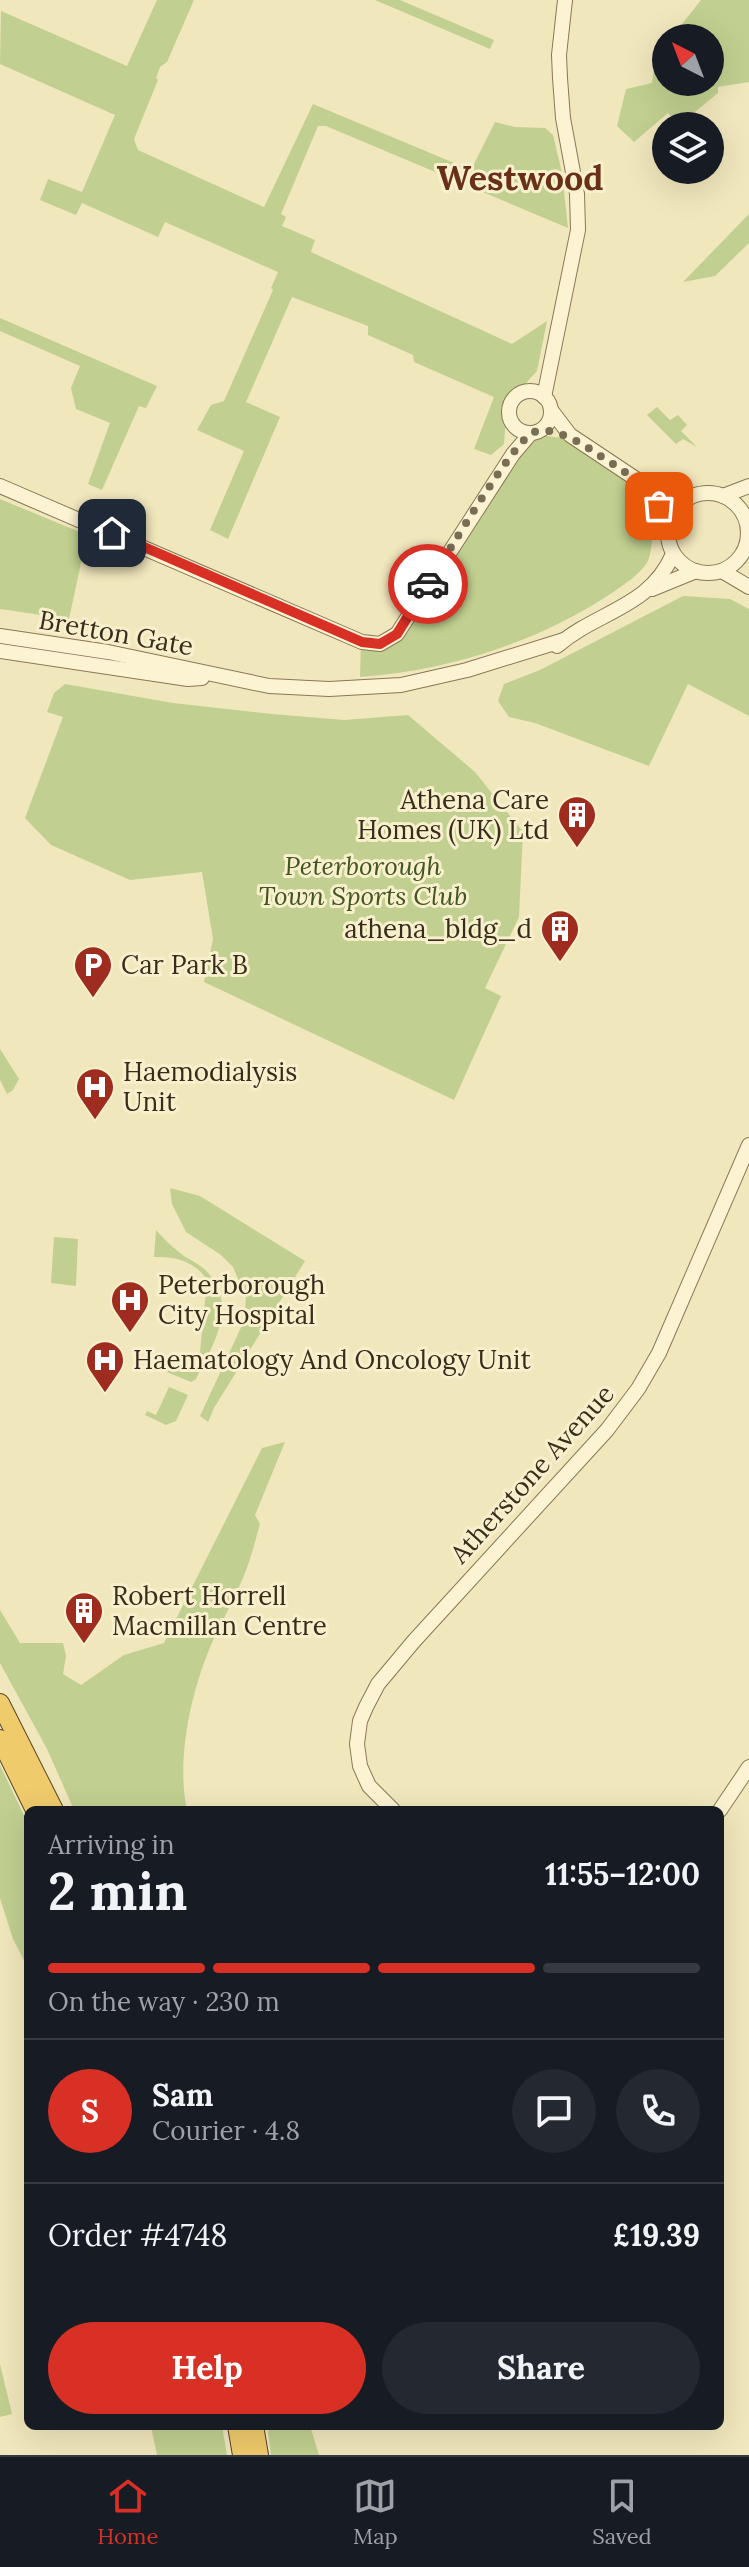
<!DOCTYPE html>
<html lang="en">
<head>
<meta charset="utf-8">
<style>
  :root { --surface:#171b24; --page:#242831; --text:#f1f3f6; --muted:#9ea1a6; --line:#363941; --accent:#d93025 }
  body { margin:0; font-family:Lora,serif; background:var(--page); color:var(--text); height:100vh; display:flex; flex-direction:column; font-size:30px; white-space:nowrap }
  * { box-sizing:border-box; margin:0 }
  p { font-size:26px; color:var(--muted) }
  .icon { flex:none; width:44px; height:44px; fill:none; stroke:currentColor; stroke-width:2; stroke-linecap:round; stroke-linejoin:round }
  .map { position:relative; flex:1; overflow:hidden }
  .panel { position:absolute; left:24px; top:1806px; width:700px; height:624px; display:flex; flex-direction:column; background:var(--surface); border-radius:12px; box-shadow:0 8px 32px #0002 }
  .panel>* { flex:none }
  .needle { width:52px; rotate:318deg }
  .buttons { position:absolute; left:652px; top:24px; display:grid; gap:16px }
  .buttons a { display:grid; place-items:center; width:72px; height:72px; border-radius:50%; background:var(--surface); box-shadow:0 8px 32px #0002; font-size:40px }
  .pin { position:absolute; display:grid; place-items:center; width:68px; height:68px; color:#fff; margin:-34px; border-radius:16px; box-shadow:0 4px 12px #0006 }
  .courier { position:absolute; display:grid; place-items:center; width:80px; height:80px; margin:-40px; border:6px solid #d93025; border-radius:50%; background:#fff; color:#222; box-shadow:0 2px 10px #0007 }
  .headline em { font-style:normal; font-weight:800 }
  .headline div { display:flex; flex-direction:column-reverse }
  .headline { display:flex; align-items:center; justify-content:space-between; height:136px; padding:0 24px }
  h1 { font-size:52px; font-weight:800; line-height:60px }
  .bar { display:grid; grid-template-columns:repeat(4,1fr); gap:12px 8px; align-content:center; height:96px; padding:0 24px }
  .bar i { height:10px; border-radius:6px; background:var(--line) }
  .bar .selected { background:var(--accent) }
  .bar p { grid-column:span 4 }
  .line { display:flex; align-items:center; gap:20px; padding:0 24px; border-top:2px solid var(--line) }
  .line div { flex:1 }
  .round { display:grid; place-items:center; flex:none; width:84px; height:84px; border-radius:42px; background:var(--page) }
  .cta { display:flex; gap:16px; margin-top:auto; padding:16px 24px }
  .cta a { flex:1; height:92px; border-radius:48px; background:var(--accent); color:#fff; font-size:32px; font-weight:800; line-height:92px; text-align:center }
  .cta a+a { background:var(--page); color:var(--text) }
  .tabs { display:flex; justify-content:space-around; align-items:center; height:112px; border-top:2px solid var(--line); background:var(--surface); font-size:22px; color:var(--muted) }
  .tabs a { display:grid; justify-items:center; gap:4px }
  .tabs .selected { color:var(--accent) }
  .map>svg:first-child { display:block }
</style>
</head>
<body>
<div class="map">
<svg width="749" height="2455" viewBox="0 0 749 2455">
  <rect width="100%" height="100%" fill="#f1e7bd"/>
  <g fill="#c1d090">
    <path d="M157,0H194L167,62L160,67L156,78L158,80L134,139L138,150L264,207L313,104L471,170L495,122L515,127L545,128L553,135L562,173L568,228L326,126H318L281,214L286,217L282,226L315,240L311,252L512,344L547,321L537,371L507,404L504,444L491,455L474,449L494,397L414,362L413,355L368,335V326L292,297L246,402L280,417L228,539L210,530L244,451L197,430L211,405L224,401L273,290L271,288L278,272L165,222L158,237L82,203L76,215L40,200L48,179L82,192L115,115L0,64L1,11L127,66Z"/>
    <path d="M375,0H400L494,40L490,49Z"/>
    <path d="M701,0H749V82L718,87V93L679,125L668,113L634,142L617,126L626,89L652,83L655,61L666,45V82H710V38H671Z"/>
    <path d="M749,214V243L715,276L683,282Z"/>
    <path d="M0,318L157,386L146,408L139,406L102,490L88,484L110,423L76,409L71,388L80,366L0,331Z"/>
    <path d="M657,407L670,420L678,415L687,425L681,431L697,447L683,439L676,444L647,415Z"/>
    <path d="M540,435L568,439L635,484L655,506C653,520 653,550 648,561C641,574 623,585 612,593C538,642 448,671 360,677L361,643L381,647L502,478Z"/>
    <path d="M0,499L87,535L69,619L0,609Z"/>
    <path d="M683,596L730,599L749,609V716L688,684L649,766L535,723L509,717L498,701L504,684L540,670Z"/>
    <path d="M65,684L173,703L272,714L344,720L408,715L475,772L523,832L519,917L485,988L501,996L454,1100L204,982L213,939L202,872L130,880L51,845L25,818L63,717L47,712L54,693Z"/>
    <path d="M0,1049L19,1079L13,1090L7,1094L0,1080Z"/>
    <path d="M170,1188L200,1196L305,1261L214,1408L208,1422L200,1416L244,1321L246,1298L233,1267L221,1255L186,1232L172,1204Z"/>
    <path d="M156,1230C164,1239 173,1248 184,1256C192,1261 203,1266 209,1274C238,1307 212,1347 196,1379L191,1382L164,1371L168,1363L181,1370L186,1361L193,1364L200,1352L207,1280C195,1261 175,1256 154,1257Z"/>
    <path d="M54,1237L78,1239L76,1286L51,1283Z"/>
    <path d="M169,1387L188,1395L176,1421L166,1425L145,1415L147,1411L156,1415Z"/>
    <path d="M285,1442L255,1515L260,1524C255,1542 250,1561 243,1578C233,1601 221,1623 211,1645C191,1692 176,1760 187,1810H74L47,1749L0,1663V1610L20,1643H63L66,1656L63,1674L81,1685L124,1655L164,1643L262,1448Z"/>
    <path d="M0,1765L28,1824V1968L13,1939L0,1898Z"/>
    <path d="M0,2364L12,2414L0,2417Z"/>
    <path d="M151,2426H222L227,2455H157Z"/>
    <path d="M270,2426H310L319,2455H271L268,2432Z"/>
  </g>
  <g fill="none" stroke-linecap="round" stroke-linejoin="round">
    <defs>
      <g id="tertiary">
        <circle cx="530" cy="412" r="21"/>
        <path d="M544,397L578,230L577,194L563,118L560,78L559,55L565,0"/>
        <path d="M551,410L570,435L645,485L665,495L689,498"/>
        <path d="M0,486L362,642L380,644L397,634L513,454L531,433"/>
        <path d="M647,488L668,526"/>
        <circle cx="708" cy="533" r="40"/>
        <path d="M723,496L749,486"/>
        <path d="M722,571L749,587"/>
        <path d="M652,589L696,571"/>
        <path d="M0,636L108,652L269,686L329,689L401,685L467,670L564,640"/>
        <path d="M557,646C597,611 650,608 673,554"/>
        <path d="M0,651L188,679L202,678"/>
        <path d="M393,1810L369,1786L360,1766L357,1744L360,1721L366,1707L378,1684L414,1641L607,1430L638,1389L659,1353L749,1145"/>
        <path d="M720,1810L749,1767"/>
      </g>
      <g id="trunk">
        <path d="M0,1703L54,1810"/>
        <path d="M0,1739L35,1810"/>
        <path d="M237,2426L242,2455"/>
        <path d="M254,2426L259,2455"/>
      </g>
    </defs>
    <use href="#tertiary" stroke="#8a7755" stroke-width="16"/>
    <use href="#trunk" stroke="#57442a" stroke-width="20"/>
    <use href="#tertiary" stroke="#fbf3d1" stroke-width="14"/>
    <use href="#trunk" stroke="#f0cb6c" stroke-width="18"/>
  </g>
  <g fill="none" stroke-linecap="round" stroke-linejoin="round">
    <path stroke="#796d54" stroke-width="8" stroke-dasharray="0 14.4" d="M428,584C446,557 511,445 532,433C551,423 584,445 599,455C623,471 643,481 659,506"/>
    <path stroke="#d93025" stroke-width="10" d="M112,533L362,642L380,644L397,634L428,584"/>
  </g>
  <defs>
    <symbol id="building-pin" viewBox="-11 -11 22 30"><path d="M0 17L-7.5 6A9.5 9.5 0 1 1 7.5 6Z" fill="#9e2d20" stroke="#f8f0cd"/><path d="M-4-6H4V6H1V3H-1V6H-4ZM-2.5-4.3h1.7v1.8h-1.7ZM.8-4.3h1.7v1.8H.8ZM-2.5-1h1.7V.8h-1.7ZM.8-1h1.7V.8H.8Z" fill="#fff"/></symbol>
    <symbol id="parking-pin" viewBox="-11 -11 22 30"><path d="M0 17L-7.5 6A9.5 9.5 0 1 1 7.5 6Z" fill="#9e2d20" stroke="#f8f0cd"/><path d="M-3.5-5.5H1a3.5 3.5 0 0 1 0 7H-1V5.5H-3.5ZM-1-3.4V-.6H.8a1.4 1.4 0 0 0 0-2.8Z" fill="#fff"/></symbol>
    <symbol id="hospital-pin" viewBox="-11 -11 22 30"><path d="M0 17L-7.5 6A9.5 9.5 0 1 1 7.5 6Z" fill="#9e2d20" stroke="#f8f0cd"/><path d="M-5-5h3v3.5h4V-5h3V5h-3V1.5h-4V5h-3Z" fill="#fff"/></symbol>
  </defs>
  <g fill-rule="evenodd">
    <use href="#building-pin" x="555" y="793" width="44" height="60"/>
    <use href="#building-pin" x="538" y="907" width="44" height="60"/>
    <use href="#parking-pin" x="71" y="943" width="44" height="60"/>
    <use href="#hospital-pin" x="73" y="1065" width="44" height="60"/>
    <use href="#hospital-pin" x="108" y="1278" width="44" height="60"/>
    <use href="#hospital-pin" x="83" y="1338" width="44" height="60"/>
    <use href="#building-pin" x="62" y="1589" width="44" height="60"/>
  </g>
  <g text-anchor="middle" stroke-width="6" stroke-linejoin="round" paint-order="stroke">
    <g font-size="26" fill="#382c1b" stroke="#f8f0cd">
      <text transform="translate(116 633) rotate(10)" y="9">Bretton Gate</text>
      <text transform="translate(532 1474) rotate(-48)" y="9">Atherstone Avenue</text>
    </g>
    <g font-size="26" fill="#382c1b" stroke="#f8f0cd" text-anchor="start">
      <text x="549" y="809" text-anchor="end">Athena Care<tspan x="549" dy="30">Homes (UK) Ltd</tspan></text>
      <text x="532" y="938" text-anchor="end">athena_bldg_d</text>
      <text x="121" y="974">Car Park B</text>
      <text x="123" y="1081">Haemodialysis<tspan x="123" dy="30">Unit</tspan></text>
      <text x="158" y="1294">Peterborough<tspan x="158" dy="30">City Hospital</tspan></text>
      <text x="133" y="1369">Haematology And Oncology Unit</text>
      <text x="112" y="1605">Robert Horrell<tspan x="112" dy="30">Macmillan Centre</tspan></text>
    </g>
    <g font-size="26" font-style="italic" fill="#425620" stroke="#f8f0cd">
      <text x="363" y="875">Peterborough<tspan x="363" dy="30">Town Sports Club</tspan></text>
    </g>
    <g font-size="34" font-weight="bold" fill="#683117" stroke="#f8f0cd">
      <text x="520" y="190">Westwood</text>
    </g>
  </g>
</svg>
<div class="buttons">
<a><svg class="needle" viewBox="-14 -14 28 28"><path d="M0-13l5 13h-10z" fill="#e53935"/><path d="M0 13l5-13h-10z" fill="#9ea1a6"/></svg></a>
<a><svg class="icon" aria-label="layers" viewBox="0 0 24 24"><path d="M12 4l9 5-9 5-9-5zM3 14l9 5 9-5"/></svg></a>
</div>
<div class="pin" style="left:659px;top:506px;background:#ea580c"><svg class="icon" aria-label="bag" viewBox="0 0 24 24"><path d="M5 8h14l-1 12H6zM9 8a3 3 0 0 1 6 0"/></svg></div>
<div class="pin" style="left:112px;top:533px;background:#1f2937"><svg class="icon" aria-label="home" viewBox="0 0 24 24"><path d="M3 11l9-7 9 7M6 9v11h12V9"/></svg></div>
<div class="courier" style="left:428px;top:584px"><svg class="icon" aria-label="car" viewBox="0 0 24 24"><path d="M5 17H2v-5l4-1 3-4h7l3 4 3 1v5h-3M9 17h6M6 11h13"/><circle cx="7" cy="17" r="2"/><circle cx="17" cy="17" r="2"/></svg></div>
<section class="panel">
<div class="headline"><div><h1>2 min</h1><p>Arriving in</p></div><em>11:55–12:00</em></div>
<div class="bar"><i class="selected"></i><i class="selected"></i><i class="selected"></i><i></i><p>On the way · 230 m</p></div>
<div class="line" style="height:144px"><b class="round" style="background:var(--accent);color:#fff">S</b><div><b>Sam</b><p>Courier · 4.8</p></div><a class="round"><svg class="icon" aria-label="chat" viewBox="0 0 24 24"><path d="M4 5h16v11H9l-5 4z"/></svg></a><a class="round"><svg class="icon" aria-label="phone" viewBox="0 0 24 24"><path d="M5 4h4l2 5-3 2q2 4 5 5l2-3 5 2v4C11 20 4 13 5 4z"/></svg></a></div>
<div class="line" style="height:104px"><div>Order #4748</div><b>£19.39</b></div>
<div class="cta"><a>Help</a><a>Share</a></div>
</section>
</div>
<nav class="tabs">
<a class="selected"><svg class="icon" aria-label="home" viewBox="0 0 24 24"><path d="M3 11l9-7 9 7M6 9v11h12V9"/></svg>Home</a>
<a><svg class="icon" aria-label="map" viewBox="0 0 24 24"><path d="M3 6l6-2 6 2 6-2v14l-6 2-6-2-6 2zM9 4v14M15 6v14"/></svg>Map</a>
<a><svg class="icon" aria-label="saved" viewBox="0 0 24 24"><path d="M7 4h10v16l-5-4-5 4z"/></svg>Saved</a>
</nav>
</body>
</html>
